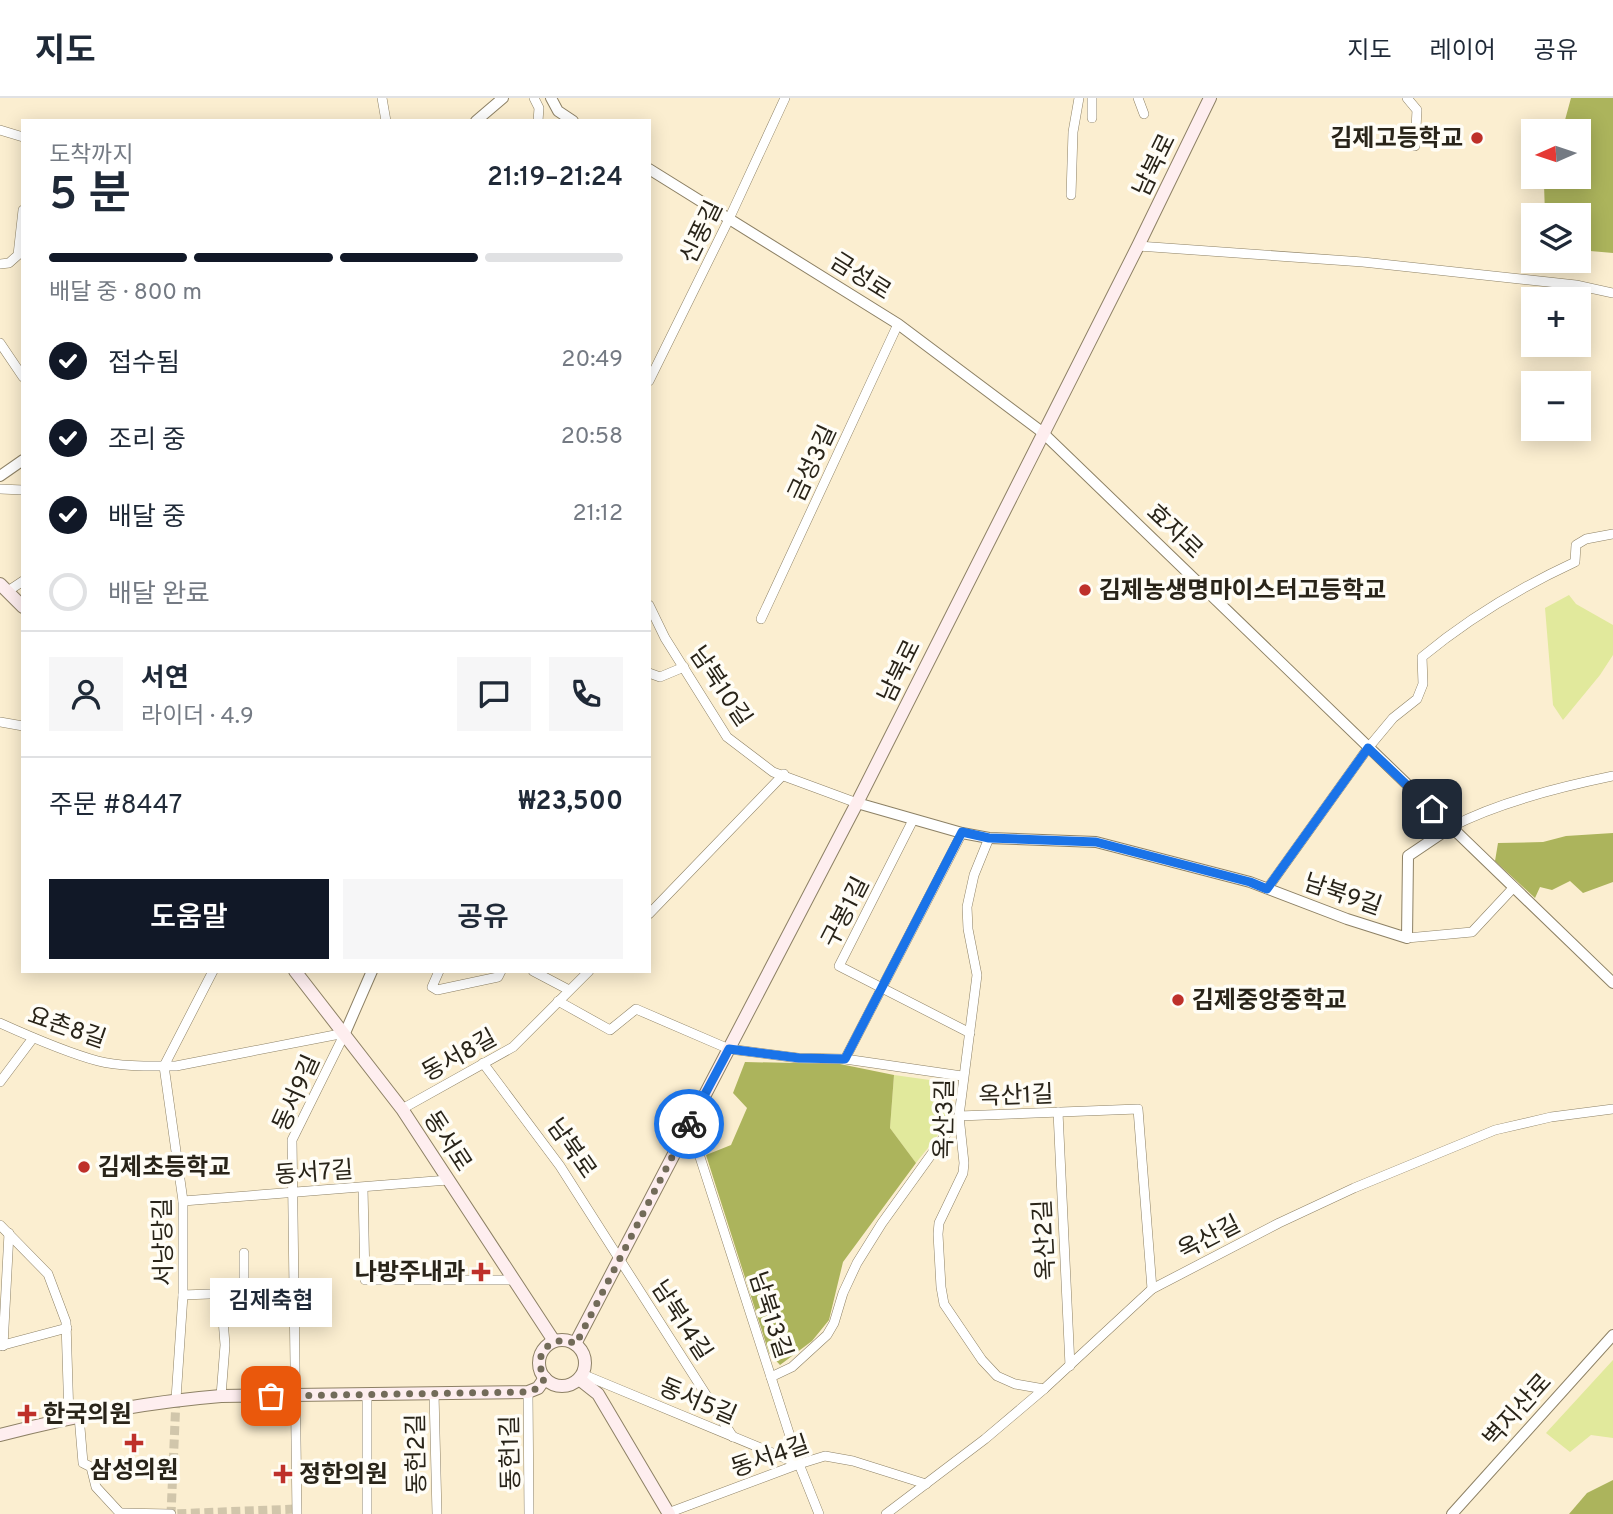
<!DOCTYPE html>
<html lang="ko">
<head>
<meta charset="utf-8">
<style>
  :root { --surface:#fff; --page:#f6f6f7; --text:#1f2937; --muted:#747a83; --line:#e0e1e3; --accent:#111827 }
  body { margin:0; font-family:Overpass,"Noto Sans KR",sans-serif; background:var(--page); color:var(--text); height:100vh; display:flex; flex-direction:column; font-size:26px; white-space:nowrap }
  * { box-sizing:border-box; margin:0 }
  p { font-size:23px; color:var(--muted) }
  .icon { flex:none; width:38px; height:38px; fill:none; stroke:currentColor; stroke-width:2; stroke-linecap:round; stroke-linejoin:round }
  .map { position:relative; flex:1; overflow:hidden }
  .side { position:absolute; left:21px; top:21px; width:630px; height:854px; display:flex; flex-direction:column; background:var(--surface); border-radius:0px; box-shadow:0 4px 18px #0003 }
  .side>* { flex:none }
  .needle { width:46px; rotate:267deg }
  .buttons { position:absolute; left:1521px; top:21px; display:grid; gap:14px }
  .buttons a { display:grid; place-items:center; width:70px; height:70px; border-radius:0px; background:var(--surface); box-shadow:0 4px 18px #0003; font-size:35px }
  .pin { position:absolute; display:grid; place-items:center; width:60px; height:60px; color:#fff; margin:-30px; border-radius:14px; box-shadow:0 4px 10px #0006 }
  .courier { position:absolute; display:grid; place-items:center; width:70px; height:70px; margin:-35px; border:5px solid #1a73e8; border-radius:50%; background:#fff; color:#222; box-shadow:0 2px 9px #0007 }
  .bubble { position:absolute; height:49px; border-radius:0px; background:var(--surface); box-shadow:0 4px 18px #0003; font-size:23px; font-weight:600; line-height:49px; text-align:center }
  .head em { font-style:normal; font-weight:600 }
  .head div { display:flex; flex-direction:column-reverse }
  .head { display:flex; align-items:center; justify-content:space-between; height:119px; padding:0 28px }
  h1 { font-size:46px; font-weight:600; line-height:52px }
  .bar { display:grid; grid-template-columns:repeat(4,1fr); gap:10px 7px; align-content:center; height:84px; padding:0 28px }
  .bar i { height:9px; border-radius:5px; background:var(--line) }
  .bar .on { background:var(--accent) }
  .bar p { grid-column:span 4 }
  .line { display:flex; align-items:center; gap:18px; padding:0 28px; border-top:2px solid var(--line) }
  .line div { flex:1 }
  .round { display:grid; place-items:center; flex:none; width:74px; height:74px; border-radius:0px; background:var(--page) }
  ol { padding:0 28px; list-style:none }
  li { display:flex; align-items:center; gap:21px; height:77px }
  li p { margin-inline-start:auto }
  li .icon { padding:7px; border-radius:50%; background:var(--accent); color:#fff; stroke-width:4 }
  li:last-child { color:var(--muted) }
  li i { width:38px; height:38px; border:4px solid var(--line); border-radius:50% }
  .cta { display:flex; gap:14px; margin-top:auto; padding:14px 28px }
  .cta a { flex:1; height:80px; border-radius:0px; background:var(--accent); color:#fff; font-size:28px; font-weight:600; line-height:80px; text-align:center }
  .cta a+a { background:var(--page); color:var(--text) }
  header { display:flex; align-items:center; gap:42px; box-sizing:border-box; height:98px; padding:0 35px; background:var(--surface); border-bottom:2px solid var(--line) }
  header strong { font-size:33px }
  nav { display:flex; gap:38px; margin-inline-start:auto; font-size:24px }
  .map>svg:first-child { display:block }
</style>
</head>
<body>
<header>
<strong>지도</strong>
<nav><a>지도</a><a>레이어</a><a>공유</a></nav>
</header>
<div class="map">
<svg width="1613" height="1416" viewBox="0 0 1613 1416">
  <rect width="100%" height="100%" fill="#fbeed0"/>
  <g fill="#e1e99c">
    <path d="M1569,497L1576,506L1613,527V557L1600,577L1563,622L1553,607L1545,510Z"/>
    <path d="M894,977L944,984C959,1019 937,1038 916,1065L890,1030Z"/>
    <path d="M1613,1262V1340L1591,1337L1570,1354L1546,1335Z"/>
  </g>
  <g fill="#acb45c">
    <path d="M1571,0H1613V155L1579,152L1578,117H1545L1544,86L1540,79H1578V33H1562Z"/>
    <path d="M1613,735V784L1583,795L1570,783L1552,792L1540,789L1535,800L1495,763L1498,745L1543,744L1566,738Z"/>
    <path d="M745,964L840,966L894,977L890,1030L916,1065L843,1164L829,1222L812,1243L780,1267L769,1255L706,1057L731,1047L747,1010L733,995Z"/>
    <path d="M1613,1382V1416H1569L1587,1395Z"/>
  </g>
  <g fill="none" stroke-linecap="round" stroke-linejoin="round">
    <path stroke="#d1c6ab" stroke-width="9" stroke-dasharray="9 4.5" stroke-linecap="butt" d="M176,1301L171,1416L297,1411"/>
    <defs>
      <g id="minor">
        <path d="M382,0L386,23"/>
        <path d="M534,0L539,10L538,23"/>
        <path d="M1092,0V20"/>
        <path d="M1138,0L1144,16"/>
        <path d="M1407,0L1417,12L1415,48"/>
        <path d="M0,32L23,39"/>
        <path d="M1071,97L1073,34L1079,0"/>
        <path d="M1138,148L1363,164L1576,187L1613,195"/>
        <path d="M0,166L9,165L18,157L23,112"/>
        <path d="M0,245L23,279"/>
        <path d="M649,283L729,121L785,0"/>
        <path d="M0,391L23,392"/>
        <path d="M8,493L23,483"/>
        <path d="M649,507L665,540L727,639L773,674L857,705"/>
        <path d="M761,521L898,226"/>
        <path d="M649,575L660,579L684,569"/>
        <path d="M0,624L23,628"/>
        <path d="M913,722L839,868L970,935"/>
        <path d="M1451,729C1499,704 1560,689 1613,678"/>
        <path d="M989,740L974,777L967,809L968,831L977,877L959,1018L964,1065L963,1075L939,1125L938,1136L941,1189L944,1206L982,1262L997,1278L1015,1286L1044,1291"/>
        <path d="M1267,791L1368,650L1393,620L1417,601L1423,586L1422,559C1469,520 1521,489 1575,464L1576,447L1586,441L1613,436"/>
        <path d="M649,816L784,676"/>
        <path d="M1407,840L1472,834L1514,789"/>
        <path d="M439,873L432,889L437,892L498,879L501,873"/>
        <path d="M533,873L569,892"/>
        <path d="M558,903L610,932L636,911L729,951L798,960L845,961L962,978"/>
        <path d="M0,925C31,939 65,954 98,963C122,969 151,968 176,968L345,935"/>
        <path d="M845,961L962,735"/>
        <path d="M483,965L560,1068L733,1339"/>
        <path d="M0,984L33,940"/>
        <path d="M402,1011L513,949L589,873"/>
        <path d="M1058,1014L1070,1268"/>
        <path d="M687,1030L698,1053L799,1366L819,1416"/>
        <path d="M363,1090L365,1182H514"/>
        <path d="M183,1103L448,1082"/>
        <path d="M0,1127L48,1176L66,1224L69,1320"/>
        <path d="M244,1155V1195"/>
        <path d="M221,1195L225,1247L221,1298"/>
        <path d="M183,1197L294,1193"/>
        <path d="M0,1248L67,1230"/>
        <path d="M3,1248L9,1135"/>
        <path d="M582,1276L799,1366"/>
        <path d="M771,1279L792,1269L827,1237L834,1225L843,1195L857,1165L882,1125L959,1018L1138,1011L1152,1191"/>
        <path d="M528,1294L529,1416"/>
        <path d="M434,1295L437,1416"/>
        <path d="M367,1297V1416"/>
        <path d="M176,1301L183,1197V1103L164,968L213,873"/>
        <path d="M79,1318L83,1365L91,1369L96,1389L120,1415"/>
        <path d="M120,1415L171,1416"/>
        <path d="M668,1415L799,1366L825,1358L853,1363L926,1386"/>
        <path d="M297,1416L292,1042L345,935"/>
        <path d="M886,1416L985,1341L1044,1291L1152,1191L1279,1125L1354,1090L1495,1032L1551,1019L1613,1011"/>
      </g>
      <g id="tertiary">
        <path d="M551,0L558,13L573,23"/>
        <path d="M476,23L503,0"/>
        <path d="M649,71L898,226L1042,334L1613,885"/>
        <path d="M0,378L23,362"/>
        <path d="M857,705L962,735L989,740L1096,744L1250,784L1347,821L1407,840L1408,758L1451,729"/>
        <path d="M345,935L372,873"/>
        <path d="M1452,1416L1613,1237"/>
      </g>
      <g id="secondary">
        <path d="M0,486L23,509"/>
        <path d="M295,873L402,1011L554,1243"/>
        <circle cx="562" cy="1265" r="23"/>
        <path d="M575,1246L857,705L1138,148L1210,0"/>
        <path d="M579,1281L598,1296L669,1416"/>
        <path d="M0,1337C73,1318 146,1304 221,1298L528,1294L538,1290L545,1280"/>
      </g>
    </defs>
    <use href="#minor" stroke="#8d8165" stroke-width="10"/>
    <use href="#tertiary" stroke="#8d8165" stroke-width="12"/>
    <use href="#secondary" stroke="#8d8165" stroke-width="14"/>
    <use href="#minor" stroke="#fff" stroke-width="9"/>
    <use href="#tertiary" stroke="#fff" stroke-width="10"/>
    <use href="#secondary" stroke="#feeeef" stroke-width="12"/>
  </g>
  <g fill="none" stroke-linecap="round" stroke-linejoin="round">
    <path stroke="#726b59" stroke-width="7" stroke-dasharray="0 12.6" d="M271,1298L528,1294L538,1290L545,1280C530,1257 552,1234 576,1246L689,1026"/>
    <path stroke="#1a73e8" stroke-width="9" d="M689,1026L729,951L799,960L845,961L962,734L989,740L1096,744L1250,784L1267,791L1368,650L1432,711"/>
  </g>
  <g fill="#be302a" stroke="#fffdf6" stroke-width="2.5">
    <circle cx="1477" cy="40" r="7"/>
    <circle cx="1085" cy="492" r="7"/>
    <circle cx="1178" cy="902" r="7"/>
    <circle cx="84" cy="1069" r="7"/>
    <path d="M477.5 1163.5h7v7h7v7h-7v7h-7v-7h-7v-7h7z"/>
    <path d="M23.5 1305.5h7v7h7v7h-7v7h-7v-7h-7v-7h7z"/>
    <path d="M130.5 1334.5h7v7h7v7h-7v7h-7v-7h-7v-7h7z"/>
    <path d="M279.5 1365.5h7v7h7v7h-7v7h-7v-7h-7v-7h7z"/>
  </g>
  <g text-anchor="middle" stroke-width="7" stroke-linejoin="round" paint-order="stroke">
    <g font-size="24" font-weight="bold" fill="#292419" stroke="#fffdf6" text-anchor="start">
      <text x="1463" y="48" text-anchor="end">김제고등학교</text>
      <text x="1099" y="500">김제농생명마이스터고등학교</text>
      <text x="1192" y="910">김제중앙중학교</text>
      <text x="98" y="1077">김제초등학교</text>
      <text x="465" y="1182" text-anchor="end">나방주내과</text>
      <text x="43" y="1324">한국의원</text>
      <text x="134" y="1380" text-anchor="middle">삼성의원</text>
      <text x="299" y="1384">정한의원</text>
    </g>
    <g font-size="24" fill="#292419" stroke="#fffdf6">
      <text transform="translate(1154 67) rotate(-64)" y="8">남북로</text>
      <text transform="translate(701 134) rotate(-64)" y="8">신풍길</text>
      <text transform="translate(861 178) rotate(32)" y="8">금성로</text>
      <text transform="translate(812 365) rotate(-65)" y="8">금성3길</text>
      <text transform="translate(1175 433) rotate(44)" y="8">효자로</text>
      <text transform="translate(899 573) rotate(-64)" y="8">남북로</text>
      <text transform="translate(721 588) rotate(56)" y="8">남북10길</text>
      <text transform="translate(1343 796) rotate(19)" y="8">남북9길</text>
      <text transform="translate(845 814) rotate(-63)" y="8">구봉1길</text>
      <text transform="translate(67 929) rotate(19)" y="8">요촌8길</text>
      <text transform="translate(459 957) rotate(-29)" y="8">동서8길</text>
      <text transform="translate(296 995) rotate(-66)" y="8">동서9길</text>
      <text transform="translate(1016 997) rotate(-2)" y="8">옥산1길</text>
      <text transform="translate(944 1021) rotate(-89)" y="8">옥산3길</text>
      <text transform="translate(448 1043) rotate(57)" y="8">동서로</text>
      <text transform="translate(572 1050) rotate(55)" y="8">남북로</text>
      <text transform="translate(314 1074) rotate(-4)" y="8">동서7길</text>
      <text transform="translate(1209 1139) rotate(-27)" y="8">옥산길</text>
      <text transform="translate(1044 1142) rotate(-93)" y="8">옥산2길</text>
      <text transform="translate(163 1144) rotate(-91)" y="8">서낭당길</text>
      <text transform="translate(771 1217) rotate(72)" y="8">남북13길</text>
      <text transform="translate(682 1222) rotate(57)" y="8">남북14길</text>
      <text transform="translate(698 1303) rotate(23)" y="8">동서5길</text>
      <text transform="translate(1517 1312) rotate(-48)" y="8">벽지산로</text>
      <text transform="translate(510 1355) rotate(-91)" y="8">동헌1길</text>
      <text transform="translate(416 1356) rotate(-91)" y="8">동헌2길</text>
      <text transform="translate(770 1358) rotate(-19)" y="8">동서4길</text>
    </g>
  </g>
</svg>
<div class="buttons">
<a><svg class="needle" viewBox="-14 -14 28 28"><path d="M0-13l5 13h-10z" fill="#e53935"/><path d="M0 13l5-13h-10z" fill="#747a83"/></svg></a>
<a><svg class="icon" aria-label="layers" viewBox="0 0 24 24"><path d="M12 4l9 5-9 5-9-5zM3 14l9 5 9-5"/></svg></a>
<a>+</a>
<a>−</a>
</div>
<div class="pin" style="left:271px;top:1298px;background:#ea580c"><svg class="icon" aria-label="bag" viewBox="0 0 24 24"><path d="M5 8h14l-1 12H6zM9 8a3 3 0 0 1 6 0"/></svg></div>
<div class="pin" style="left:1432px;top:711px;background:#1f2937"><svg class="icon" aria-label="home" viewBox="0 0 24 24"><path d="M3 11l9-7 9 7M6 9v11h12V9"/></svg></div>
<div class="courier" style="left:689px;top:1026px"><svg class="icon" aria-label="bike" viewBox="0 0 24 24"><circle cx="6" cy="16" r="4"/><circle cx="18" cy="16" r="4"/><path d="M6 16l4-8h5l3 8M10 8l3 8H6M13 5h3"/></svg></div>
<div class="bubble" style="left:210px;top:1180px;width:122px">김제축협</div>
<section class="side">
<div class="head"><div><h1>5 분</h1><p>도착까지</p></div><em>21:19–21:24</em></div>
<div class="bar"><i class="on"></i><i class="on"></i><i class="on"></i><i></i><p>배달 중 · 800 m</p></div>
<ol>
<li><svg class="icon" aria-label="check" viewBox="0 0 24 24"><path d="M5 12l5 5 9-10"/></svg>접수됨<p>20:49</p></li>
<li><svg class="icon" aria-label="check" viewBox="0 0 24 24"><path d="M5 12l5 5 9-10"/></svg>조리 중<p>20:58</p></li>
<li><svg class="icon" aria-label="check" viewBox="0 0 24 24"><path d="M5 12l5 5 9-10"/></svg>배달 중<p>21:12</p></li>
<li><i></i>배달 완료</li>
</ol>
<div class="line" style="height:126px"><a class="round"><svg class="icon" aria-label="person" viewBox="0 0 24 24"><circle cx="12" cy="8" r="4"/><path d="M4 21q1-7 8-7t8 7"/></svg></a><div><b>서연</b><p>라이더 · 4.9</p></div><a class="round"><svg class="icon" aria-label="chat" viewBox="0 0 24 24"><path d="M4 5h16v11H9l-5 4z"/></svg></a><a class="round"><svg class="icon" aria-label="phone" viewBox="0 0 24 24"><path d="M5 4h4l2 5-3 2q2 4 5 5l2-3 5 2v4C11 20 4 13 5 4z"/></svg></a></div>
<div class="line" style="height:91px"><div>주문 #8447</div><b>₩23,500</b></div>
<div class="cta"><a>도움말</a><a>공유</a></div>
</section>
</div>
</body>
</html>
